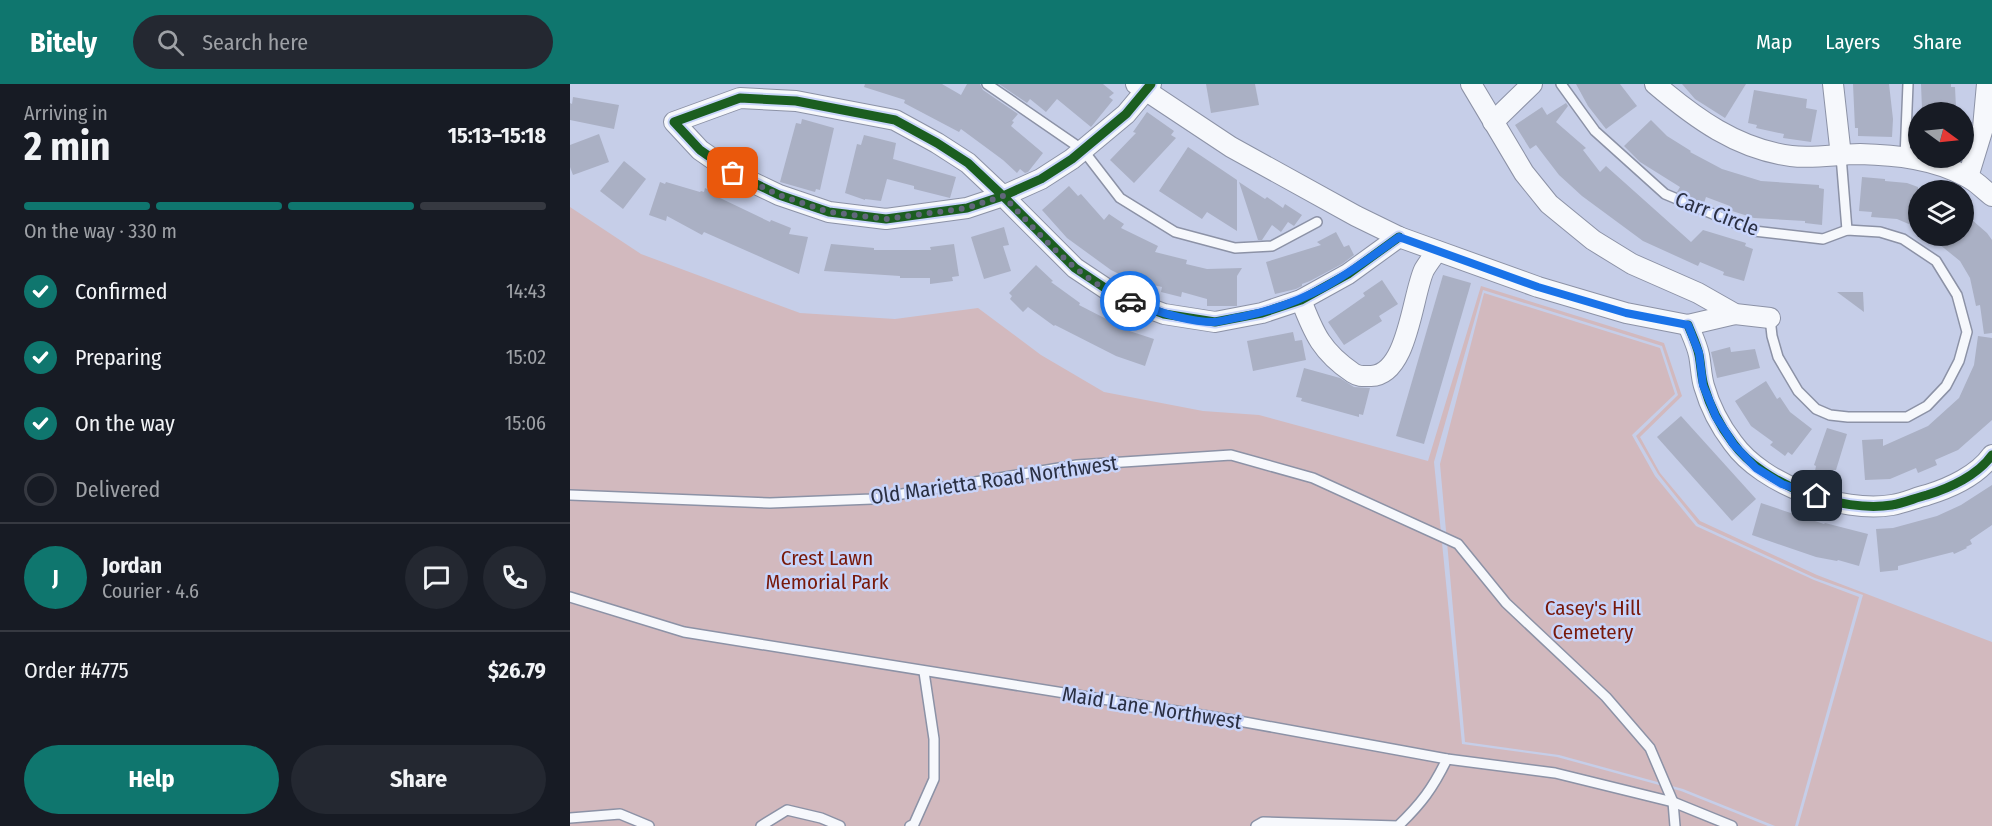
<!DOCTYPE html>
<html lang="en">
<head>
<meta charset="utf-8">
<style>
  :root { --surface:#171b24; --page:#242831; --text:#f1f3f6; --muted:#9ea1a6; --line:#363941; --accent:#0f766e }
  body { margin:0; font-family:"Fira Sans Condensed",sans-serif; background:var(--page); color:var(--text); height:100vh; display:flex; flex-direction:column; font-size:22px; white-space:nowrap }
  * { box-sizing:border-box; margin:0 }
  p { font-size:20px; color:var(--muted) }
  .icon { flex:none; width:33px; height:33px; fill:none; stroke:currentColor; stroke-width:2; stroke-linecap:round; stroke-linejoin:round }
  .map { position:relative; flex:1; overflow:hidden }
  .details { display:flex; flex-direction:column; background:var(--surface); width:570px }
  .details>* { flex:none }
  .needle { width:39px; rotate:105deg }
  .fabs { position:absolute; left:1338px; top:18px; display:grid; gap:12px }
  .fabs a { display:grid; place-items:center; width:66px; height:66px; border-radius:50%; background:var(--surface); box-shadow:0 2px 4px #0004; font-size:30px }
  .pin { position:absolute; display:grid; place-items:center; width:51px; height:51px; color:#fff; margin:-26px; border-radius:12px; box-shadow:0 3px 9px #0006 }
  .courier { position:absolute; display:grid; place-items:center; width:60px; height:60px; margin:-30px; border:4px solid #1a73e8; border-radius:50%; background:#fff; color:#222; box-shadow:0 2px 8px #0007 }
  .summary em { font-style:normal; font-weight:700 }
  .summary div { display:flex; flex-direction:column-reverse }
  .summary { display:flex; align-items:center; justify-content:space-between; height:102px; padding:0 24px }
  h1 { font-size:39px; font-weight:700; line-height:45px }
  .bar { display:grid; grid-template-columns:repeat(4,1fr); gap:9px 6px; align-content:center; height:72px; padding:0 24px }
  .bar i { height:8px; border-radius:4px; background:var(--line) }
  .bar .current { background:var(--accent) }
  .bar p { grid-column:span 4 }
  .line { display:flex; align-items:center; gap:15px; padding:0 24px; border-top:2px solid var(--line) }
  .line div { flex:1 }
  .round { display:grid; place-items:center; flex:none; width:63px; height:63px; border-radius:32px; background:var(--page) }
  ol { padding:0 24px; list-style:none }
  li { display:flex; align-items:center; gap:18px; height:66px }
  li p { margin-inline-start:auto }
  li .icon { padding:6px; border-radius:50%; background:var(--accent); color:#fff; stroke-width:4 }
  li:last-child { color:var(--muted) }
  li i { width:33px; height:33px; border:3px solid var(--line); border-radius:50% }
  .primary-button { display:flex; gap:12px; margin-top:auto; padding:12px 24px }
  .primary-button a { flex:1; height:69px; border-radius:36px; background:var(--accent); color:#fff; font-size:24px; font-weight:700; line-height:69px; text-align:center }
  .primary-button a+a { background:var(--page); color:var(--text) }
  header { display:flex; align-items:center; gap:36px; box-sizing:border-box; height:84px; padding:0 30px; background:var(--accent); color:#fff }
  header strong { font-size:28px }
  nav { display:flex; gap:33px; margin-inline-start:auto; font-size:21px }
  .search { width:420px; height:54px; background:var(--page); display:flex; align-items:center; gap:15px; box-sizing:border-box; padding:0 21px; border-radius:33px; color:var(--muted); font-size:22px }
  main { display:flex; flex:1; min-height:0 }
  .map>svg:first-child { display:block }
</style>
</head>
<body>
<header>
<strong>Bitely</strong>
<div class="search"><svg class="icon" aria-label="search" viewBox="0 0 24 24"><circle cx="10" cy="10" r="6"/><path d="M15 15l6 6"/></svg>Search here</div>
<nav><a>Map</a><a>Layers</a><a>Share</a></nav>
</header>
<main>
<section class="details">
<div class="summary"><div><h1>2 min</h1><p>Arriving in</p></div><em>15:13–15:18</em></div>
<div class="bar"><i class="current"></i><i class="current"></i><i class="current"></i><i></i><p>On the way · 330 m</p></div>
<ol>
<li><svg class="icon" aria-label="check" viewBox="0 0 24 24"><path d="M5 12l5 5 9-10"/></svg>Confirmed<p>14:43</p></li>
<li><svg class="icon" aria-label="check" viewBox="0 0 24 24"><path d="M5 12l5 5 9-10"/></svg>Preparing<p>15:02</p></li>
<li><svg class="icon" aria-label="check" viewBox="0 0 24 24"><path d="M5 12l5 5 9-10"/></svg>On the way<p>15:06</p></li>
<li><i></i>Delivered</li>
</ol>
<div class="line" style="height:108px"><b class="round" style="background:var(--accent);color:#fff">J</b><div><b>Jordan</b><p>Courier · 4.6</p></div><a class="round"><svg class="icon" aria-label="chat" viewBox="0 0 24 24"><path d="M4 5h16v11H9l-5 4z"/></svg></a><a class="round"><svg class="icon" aria-label="phone" viewBox="0 0 24 24"><path d="M5 4h4l2 5-3 2q2 4 5 5l2-3 5 2v4C11 20 4 13 5 4z"/></svg></a></div>
<div class="line" style="height:78px"><div>Order #4775</div><b>$26.79</b></div>
<div class="primary-button"><a>Help</a><a>Share</a></div>
</section>
<div class="map">
<svg width="1422" height="742" viewBox="0 0 1422 742">
  <rect width="100%" height="100%" fill="#c6cee8"/>
  <g fill="#d2b9be">
    <path d="M0,123L71,170L230,229L325,235L408,224L471,271L534,308L633,327L689,331L858,377L911,202L1094,259L1112,312L1070,353L1090,389L1130,437L1247,491L1422,558V742H1228L1293,511L1245,494L1128,440L1088,390L1066,352L1108,311L1092,262L913,206L864,378L892,660L987,673L1111,707L1198,742H0Z"/>
    <path d="M914,209L1090,264L1105,310L1062,351L1085,392L1126,442L1244,496L1289,513L1225,742H1205L1113,705L989,671L895,658L870,380Z"/>
  </g>
  <g fill="#aab0c4">
    <path d="M295,0H372L391,11L397,0H410L413,6L448,30L442,37L444,38L441,42L473,69L458,88L455,89L450,85L447,89L433,76L391,45L389,48L334,19L335,16L294,3Z"/>
    <path d="M429,0H533L544,9L539,13L543,16L521,43L487,15L476,28L460,15L457,19Z"/>
    <path d="M636,0H685L689,21L641,29Z"/>
    <path d="M1006,0H1050L1067,22L1036,45L1018,22Z"/>
    <path d="M1112,0H1176L1155,34L1125,15Z"/>
    <path d="M1283,0H1319L1323,35L1322,53L1288,52V44H1285Z"/>
    <path d="M1351,0H1381V3H1385L1386,24L1352,25Z"/>
    <path d="M1184,6L1237,15L1236,24L1247,26L1241,58L1213,54L1214,50L1186,44L1187,41L1178,39Z"/>
    <path d="M3,13L49,21L44,45L0,36V19L2,20Z"/>
    <path d="M996,19L998,22L986,38L1016,64L1013,66L1030,88L1036,82L1121,158L1133,146L1176,159L1175,162L1183,165L1174,197L1153,191L1154,188L1130,178L1128,182L1073,157L1012,112L989,91L966,61L960,65L945,41L972,23L977,31Z"/>
    <path d="M577,28L604,47L601,51L606,54L564,99L540,76L566,49L563,48Z"/>
    <path d="M232,35L264,44L250,106L246,105L245,108L210,98L226,39L231,40Z"/>
    <path d="M1081,36L1097,52L1121,67L1120,68L1152,85L1191,97L1249,101V104L1254,105L1252,141L1235,139V137L1184,134L1159,126L1160,122L1136,113L1134,119L1107,108L1110,103L1070,78L1054,62Z"/>
    <path d="M29,50L39,78L3,91L0,83V61Z"/>
    <path d="M294,51L326,59L323,75L386,93L380,114L344,105V102L317,95L311,117L295,115V116L275,109L287,60L291,61Z"/>
    <path d="M618,63L667,96V147L637,128L632,135L589,107Z"/>
    <path d="M54,77L76,95L53,125L30,107Z"/>
    <path d="M1292,93L1315,95V97L1337,99L1348,103V144L1327,135L1301,133L1302,128L1289,127Z"/>
    <path d="M90,98L95,100L96,98L130,108L131,107L134,108L135,104L150,112V114L200,138L201,136L221,144L219,150L238,153L229,190L134,148L132,151L97,132L96,137L79,131Z"/>
    <path d="M669,98L695,115L697,113L713,124L715,120L732,131L724,142L718,138L711,148L702,141L692,156H688Z"/>
    <path d="M499,102L508,112L511,110L534,136L539,130L554,140L551,144L588,162L585,168L617,176L616,180L637,185L672,184L667,192V222H637V215L612,208L611,213L591,208L592,203L570,198L569,200L541,186L497,154L472,126Z"/>
    <path d="M1394,129L1417,149L1422,156V249L1414,250L1410,221L1406,222L1400,194L1390,177L1359,152H1394Z"/>
    <path d="M434,143L439,161L433,162L441,187L414,195L401,153Z"/>
    <path d="M766,148L774,163L779,161L784,171L772,180L740,197L732,200V202L726,205L705,210L696,178L751,161L747,158Z"/>
    <path d="M261,160L304,164V166H361L360,163L384,160L389,192L382,193L383,197L360,200V194H330V192L254,187Z"/>
    <path d="M466,181L483,197L481,198L510,219L509,221L546,240L544,242L584,255L575,282L546,272L485,241L484,242L458,223L453,228L440,215L442,212L439,209Z"/>
    <path d="M873,191L901,199L854,360L826,352Z"/>
    <path d="M812,196L828,220L809,232L812,237L774,261L758,238L795,212L793,209Z"/>
    <path d="M1267,208H1293L1294,228Z"/>
    <path d="M723,248L725,257L732,256L736,276L683,287L677,257Z"/>
    <path d="M1408,252L1422,254V336L1388,366L1365,376L1367,381L1348,389L1346,384L1320,395L1295,396L1292,356L1313,355V362L1358,342L1389,314L1404,281Z"/>
    <path d="M1160,263L1161,268L1185,265L1190,284L1147,294L1141,268Z"/>
    <path d="M734,284L770,294L784,303L800,304L793,331L789,330V333L731,317L732,314L726,313Z"/>
    <path d="M1196,297L1207,315L1210,313L1220,328L1242,345L1222,371L1218,368L1215,372L1200,361L1203,358L1181,342L1165,317Z"/>
    <path d="M1111,332L1186,415L1162,437L1087,353Z"/>
    <path d="M1257,344L1277,350L1266,386H1263L1260,392L1245,387L1246,382L1244,381Z"/>
    <path d="M1422,401V441L1400,456L1402,460L1396,463L1397,464L1384,470L1383,468L1328,482V486L1310,488L1306,445L1323,444L1367,432L1391,421Z"/>
    <path d="M1191,419L1254,440L1255,439L1298,450L1289,482L1268,476L1267,477L1246,473L1182,451Z"/>
  </g>
  <g fill="none" stroke-linecap="round" stroke-linejoin="round">
    <defs>
      <g id="service">
        <path d="M417,0L513,66L550,114L605,148L665,164L702,162L747,138"/>
        <path d="M991,0L1025,47L1095,110L1184,147L1253,155L1277,146L1310,148L1333,155L1366,177L1387,211L1397,248L1389,277L1376,302L1357,322L1337,333H1278L1260,331L1246,325L1228,307L1208,273L1202,252L1200,234"/>
        <path d="M1271,72L1277,146"/>
        <path d="M1335,74L1338,0"/>
        <path d="M0,411L200,419L302,415L507,381L661,371L743,394L888,460L936,519L1036,613L1080,664L1103,718L1105,742"/>
        <path d="M0,513L114,548L669,637L877,675L985,689L1103,718L1162,742"/>
        <path d="M0,734L50,730L79,742"/>
        <path d="M191,742L217,726L251,734L270,742"/>
        <path d="M340,742L344,740L364,695V655L354,588"/>
        <path d="M686,742L693,738L828,742C851,720 863,704 877,675"/>
      </g>
      <g id="minor">
        <path d="M566,0L661,63L786,132L829,153L968,203L1056,229L1118,241L1165,230"/>
        <path d="M581,0L556,30L502,75L471,95L433,112L397,124L316,135L259,128L209,111L163,89L130,66L104,38L170,14L226,17L325,36L367,59L398,79L433,112L505,184L547,212L594,230L645,238L692,229L731,216L778,190L829,153"/>
        <path d="M901,0L954,89L979,120L1023,156L1062,180L1128,209L1165,230L1200,234"/>
        <path d="M1085,0C1125,34 1167,65 1221,72C1244,75 1267,70 1290,70C1326,71 1365,75 1397,93C1406,97 1414,106 1422,112"/>
        <path d="M1263,0L1271,72"/>
        <path d="M923,38L962,0"/>
        <path d="M1398,93L1413,44L1417,0"/>
        <path d="M731,216C744,250 752,268 783,289C789,293 794,292 801,292C838,291 842,212 854,186C858,179 863,173 867,167"/>
        <path d="M1118,241C1122,251 1127,261 1129,271C1131,281 1131,292 1134,302C1140,323 1150,342 1163,359C1193,401 1271,429 1322,421C1334,419 1345,414 1357,411C1380,404 1408,391 1422,371"/>
      </g>
    </defs>
    <use href="#service" stroke="#8c92a6" stroke-width="12"/>
    <use href="#minor" stroke="#8c92a6" stroke-width="22"/>
    <use href="#service" stroke="#f6f8fc" stroke-width="9"/>
    <use href="#minor" stroke="#f6f8fc" stroke-width="20"/>
    <defs>
      <g id="cycleway">
        <path d="M581,0L556,30L502,75L471,95L433,112L397,124L316,135L259,128L209,111L163,89L130,66L104,38L170,14L226,17L325,36L367,59L398,79L433,112L505,184L547,212L594,230L645,238L692,229L731,216L778,190L829,153"/>
        <path d="M1118,241C1122,251 1127,261 1129,271C1131,281 1131,292 1134,302C1140,323 1150,342 1163,359C1193,401 1271,429 1322,421C1334,419 1345,414 1357,411C1380,404 1408,391 1422,371"/>
      </g>
    </defs>
    <use href="#cycleway" stroke="#c8d4fa" stroke-width="13"/>
    <use href="#cycleway" stroke="#1b5e20" stroke-width="9"/>
  </g>
  <g fill="none" stroke-linecap="round" stroke-linejoin="round">
    <path stroke="#61677c" stroke-width="6" stroke-dasharray="0 10.8" d="M163,89L209,111L259,128L316,135L397,124L433,112C471,151 508,197 560,217"/>
    <path stroke="#1a73e8" stroke-width="8" d="M560,217C585,227 617,238 644,238C653,237 663,234 671,233C737,220 776,192 829,153L968,203L1056,229L1118,241L1129,269L1133,301L1146,333L1164,361L1186,384L1212,400L1247,412"/>
  </g>
  <g text-anchor="middle" stroke-width="5" stroke-linejoin="round" paint-order="stroke">
    <g font-size="21" fill="#2a2f42" stroke="#c8d4fa">
      <text transform="translate(1147 130) rotate(21)" y="7">Carr Circle</text>
      <text transform="translate(424 396) rotate(-8)" y="7">Old Marietta Road Northwest</text>
      <text transform="translate(582 624) rotate(9)" y="7">Maid Lane Northwest</text>
    </g>
    <g font-size="21" fill="#78190a" stroke="#c8d4fa">
      <text x="257" y="481">Crest Lawn<tspan x="257" dy="24">Memorial Park</tspan></text>
      <text x="1023" y="531">Casey's Hill<tspan x="1023" dy="24">Cemetery</tspan></text>
    </g>
  </g>
</svg>
<div class="fabs">
<a><svg class="needle" viewBox="-14 -14 28 28"><path d="M0-13l5 13h-10z" fill="#e53935"/><path d="M0 13l5-13h-10z" fill="#9ea1a6"/></svg></a>
<a><svg class="icon" aria-label="layers" viewBox="0 0 24 24"><path d="M12 4l9 5-9 5-9-5zM3 14l9 5 9-5"/></svg></a>
</div>
<div class="pin" style="left:163px;top:89px;background:#ea580c"><svg class="icon" aria-label="bag" viewBox="0 0 24 24"><path d="M5 8h14l-1 12H6zM9 8a3 3 0 0 1 6 0"/></svg></div>
<div class="pin" style="left:1247px;top:412px;background:#1f2937"><svg class="icon" aria-label="home" viewBox="0 0 24 24"><path d="M3 11l9-7 9 7M6 9v11h12V9"/></svg></div>
<div class="courier" style="left:560px;top:217px"><svg class="icon" aria-label="car" viewBox="0 0 24 24"><path d="M5 17H2v-5l4-1 3-4h7l3 4 3 1v5h-3M9 17h6M6 11h13"/><circle cx="7" cy="17" r="2"/><circle cx="17" cy="17" r="2"/></svg></div>
</div>
</main>
</body>
</html>
